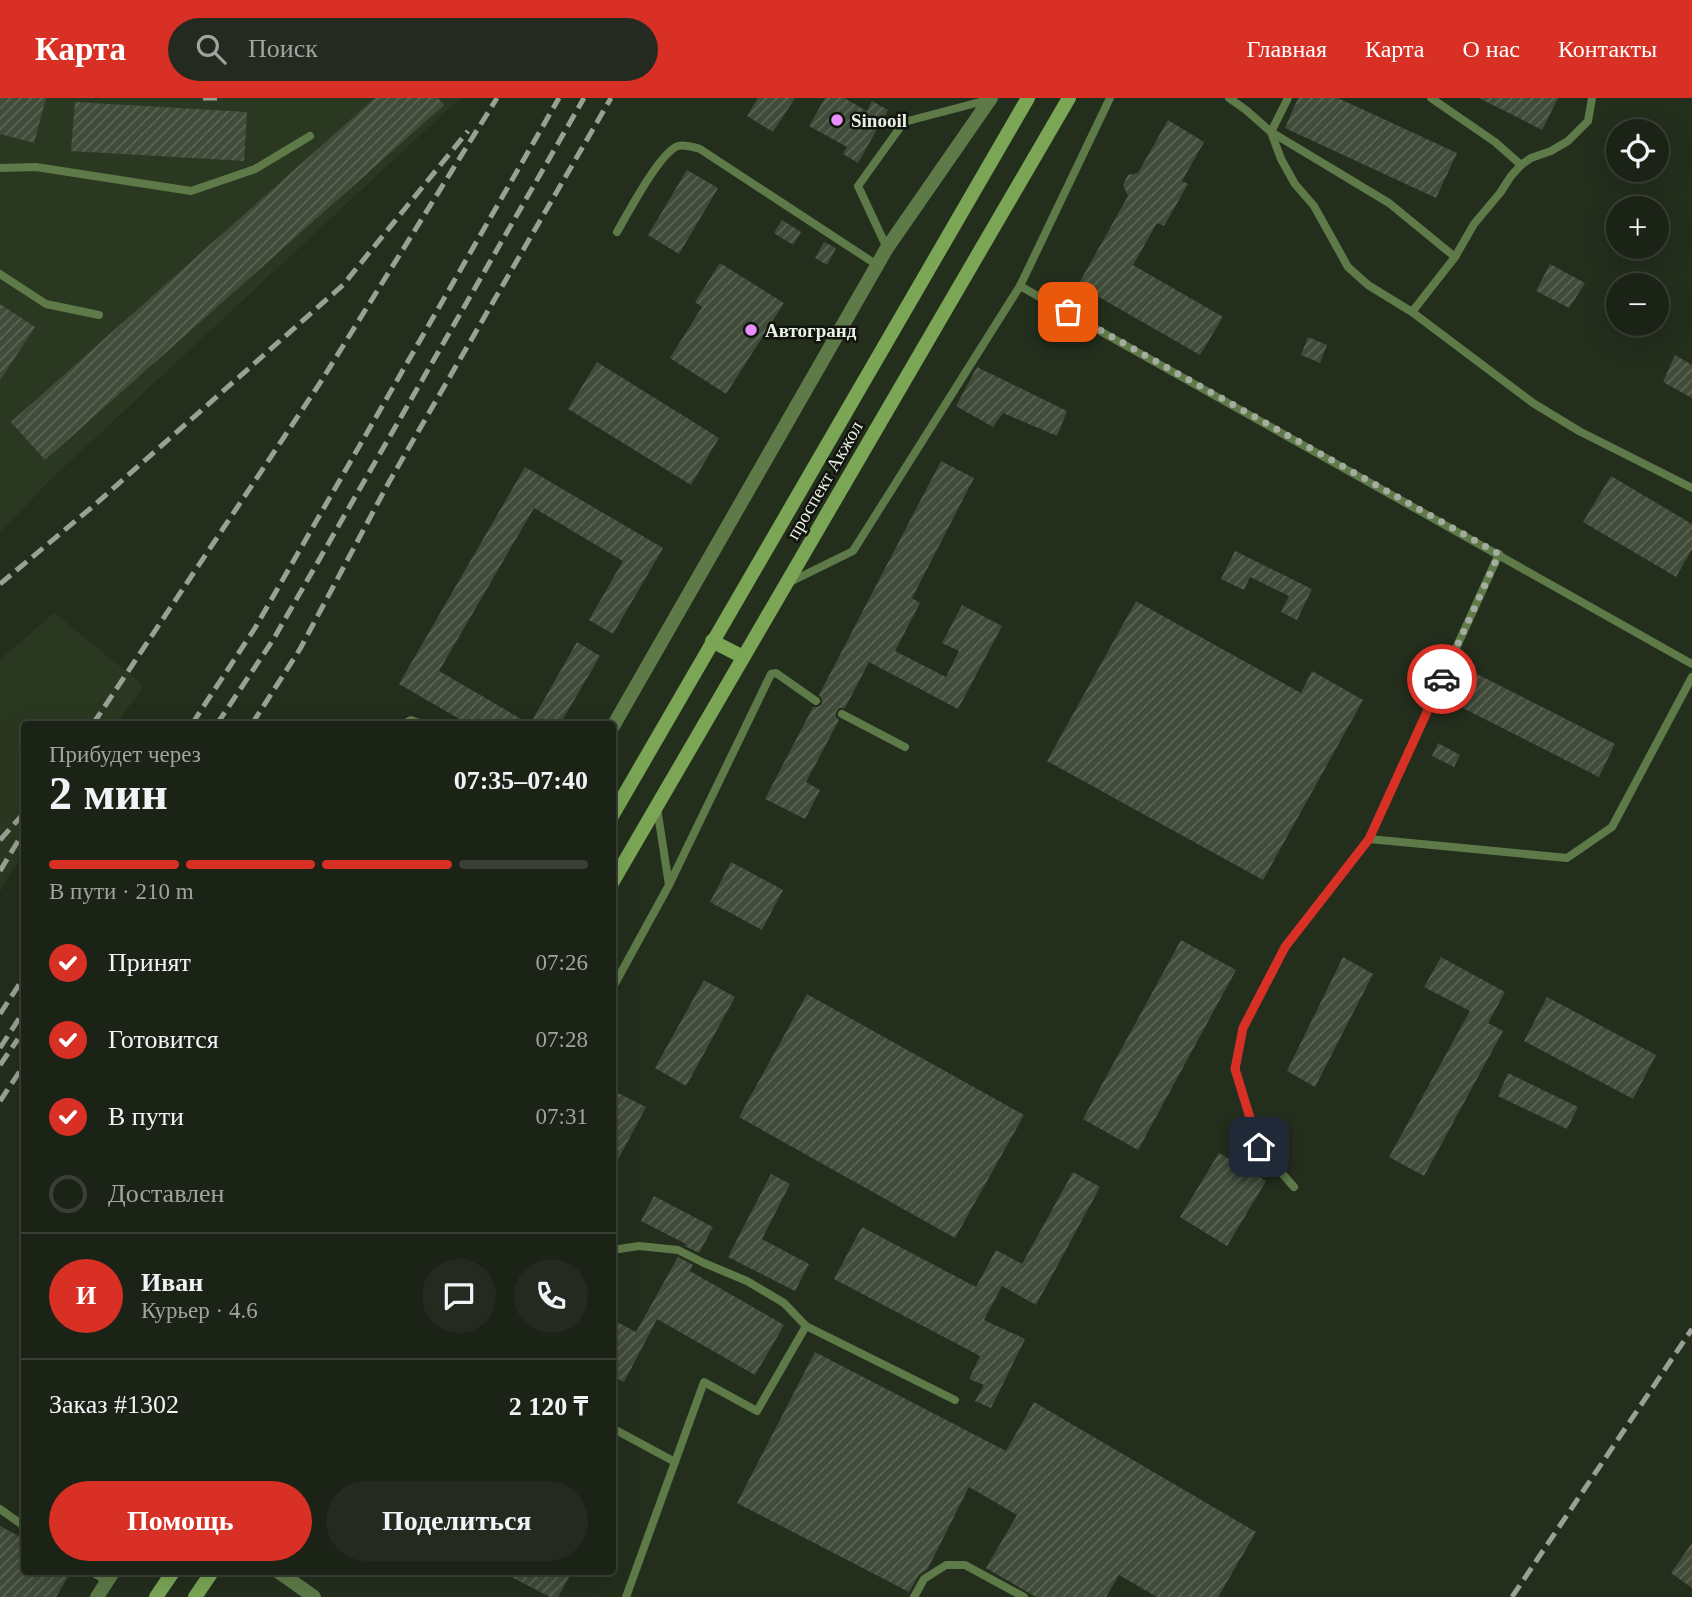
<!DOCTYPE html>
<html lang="ru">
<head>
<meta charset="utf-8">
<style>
  :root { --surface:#1b2216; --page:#242a1f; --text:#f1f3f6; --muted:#a0a4a1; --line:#393f35; --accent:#d93025 }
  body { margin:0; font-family:Georgia,serif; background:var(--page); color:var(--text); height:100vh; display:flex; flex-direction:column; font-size:26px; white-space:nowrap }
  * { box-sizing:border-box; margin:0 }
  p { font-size:23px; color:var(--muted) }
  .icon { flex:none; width:38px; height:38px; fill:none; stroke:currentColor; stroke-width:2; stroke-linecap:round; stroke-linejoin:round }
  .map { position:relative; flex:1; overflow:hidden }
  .details { position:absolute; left:21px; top:623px; width:595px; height:854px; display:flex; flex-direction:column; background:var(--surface); border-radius:7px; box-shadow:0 7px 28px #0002,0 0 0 2px var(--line) }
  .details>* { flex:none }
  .tools { position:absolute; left:1606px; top:21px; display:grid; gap:14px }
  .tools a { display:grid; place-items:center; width:63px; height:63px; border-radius:50%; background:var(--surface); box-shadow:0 7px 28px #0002,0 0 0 2px var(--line); font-size:35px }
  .pin { position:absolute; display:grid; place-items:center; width:60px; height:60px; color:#fff; margin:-30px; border-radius:14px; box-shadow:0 4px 10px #0006 }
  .courier { position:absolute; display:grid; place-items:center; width:70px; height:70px; margin:-35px; border:5px solid #d93025; border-radius:50%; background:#fff; color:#222; box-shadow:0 2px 9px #0007 }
  .overview em { font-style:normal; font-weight:800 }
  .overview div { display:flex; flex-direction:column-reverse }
  .overview { display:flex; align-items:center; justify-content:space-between; height:119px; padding:0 28px }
  h1 { font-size:46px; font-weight:800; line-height:52px }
  .bar { display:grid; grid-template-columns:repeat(4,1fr); gap:10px 7px; align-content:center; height:84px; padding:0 28px }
  .bar i { height:9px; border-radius:5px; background:var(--line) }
  .bar .on { background:var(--accent) }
  .bar p { grid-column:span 4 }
  .line { display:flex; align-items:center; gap:18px; padding:0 28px; border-top:2px solid var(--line) }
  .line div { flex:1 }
  .round { display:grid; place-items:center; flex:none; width:74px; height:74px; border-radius:37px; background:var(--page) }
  ol { padding:0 28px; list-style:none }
  li { display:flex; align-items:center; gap:21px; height:77px }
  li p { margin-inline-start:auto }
  li .icon { padding:7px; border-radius:50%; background:var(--accent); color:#fff; stroke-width:4 }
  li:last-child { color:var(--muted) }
  li i { width:38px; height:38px; border:4px solid var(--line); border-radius:50% }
  .button { display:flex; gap:14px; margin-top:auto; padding:14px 28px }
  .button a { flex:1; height:80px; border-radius:42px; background:var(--accent); color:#fff; font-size:28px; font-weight:800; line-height:80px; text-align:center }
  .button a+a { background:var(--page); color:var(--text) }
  header { display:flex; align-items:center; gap:42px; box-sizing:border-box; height:98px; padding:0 35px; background:var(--accent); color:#fff }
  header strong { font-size:33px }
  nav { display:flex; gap:38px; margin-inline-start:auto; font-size:24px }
  .search { width:490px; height:63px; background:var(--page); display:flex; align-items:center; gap:18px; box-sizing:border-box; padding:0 24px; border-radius:38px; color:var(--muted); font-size:26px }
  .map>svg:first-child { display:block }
</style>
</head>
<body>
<header>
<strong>Карта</strong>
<div class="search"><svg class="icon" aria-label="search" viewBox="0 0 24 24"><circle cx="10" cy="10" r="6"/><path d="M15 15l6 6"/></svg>Поиск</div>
<nav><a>Главная</a><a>Карта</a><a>О нас</a><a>Контакты</a></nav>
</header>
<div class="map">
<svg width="1692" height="1499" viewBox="0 0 1692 1499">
  <defs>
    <pattern id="building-hatch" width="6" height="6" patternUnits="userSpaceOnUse" patternTransform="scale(1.75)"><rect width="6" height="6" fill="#414b39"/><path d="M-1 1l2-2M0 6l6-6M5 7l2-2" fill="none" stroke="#5c6556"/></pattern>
  </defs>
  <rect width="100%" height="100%" fill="#242e1d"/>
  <g fill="#2b3821">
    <path d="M0,0H460L50,382L0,435Z"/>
    <path d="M54,515L144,588L116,626H24V755L7,780L0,794V562Z"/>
  </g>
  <g fill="url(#building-hatch)">
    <path d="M0,0H46L34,45L0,36Z"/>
    <path d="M375,0H438L444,7L45,362L11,324Z"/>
    <path d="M758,0H795L773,34L747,18Z"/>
    <path d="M825,0H844L867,13L872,3L888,12L858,65L843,56L847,49L809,28Z"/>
    <path d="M1298,0H1338L1457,55L1436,100L1285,30Z"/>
    <path d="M1479,0H1558L1542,32Z"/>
    <path d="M75,4L247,14L244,63L71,53Z"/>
    <path d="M1168,22L1204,44L1182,83L1188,86L1164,128L1157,125L1133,167L1223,219L1200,257L1078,187L1128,98L1123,87L1128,77L1138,75Z"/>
    <path d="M687,72L718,90L679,156L648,137Z"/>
    <path d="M782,122L801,134L793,147L774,135Z"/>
    <path d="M824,144L836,150L827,167L815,160Z"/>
    <path d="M720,165L784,205L726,296L670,260L702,209L695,204Z"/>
    <path d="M1550,166L1585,185L1569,210L1536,193Z"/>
    <path d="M0,206L35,229L0,282Z"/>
    <path d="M1308,239L1327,247L1320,265L1301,257Z"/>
    <path d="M1675,257L1692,267V300L1663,284Z"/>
    <path d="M597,264L719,340L691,387L568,311Z"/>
    <path d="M977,269L1067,313L1057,338L1003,315L993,329L956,308Z"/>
    <path d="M941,363L974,380L912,500L920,505L895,553L946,579L959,553L942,545L962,507L1002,528L958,611L869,564L845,610H839L836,614V619L839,622L806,684L820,692L805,721L765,701L813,609H818L822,606V601L819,597Z"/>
    <path d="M525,369L663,450L613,536L589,522L623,463L534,410L439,573L530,626L577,544L600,558L560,626H468L399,586Z"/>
    <path d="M1611,378L1692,426V451L1676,479L1583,424Z"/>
    <path d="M1235,453L1312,491L1297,522L1281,514L1289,498L1250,479L1244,492L1221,481Z"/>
    <path d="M1136,503L1301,595L1312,573L1363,602L1263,782L1047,663Z"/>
    <path d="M1473,574L1615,646L1599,679L1457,607Z"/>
    <path d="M1438,645L1460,657L1454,669L1432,658Z"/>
    <path d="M731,764L783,792L762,832L710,804Z"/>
    <path d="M1181,842L1236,872L1138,1052L1083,1021Z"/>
    <path d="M1343,859L1373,876L1315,989L1287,973Z"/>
    <path d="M1441,859L1505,894L1488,925L1503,933L1424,1078L1389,1059L1470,913L1424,889Z"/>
    <path d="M704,882L735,899L686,988L655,970Z"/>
    <path d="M807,896L1024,1017L955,1140L739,1019Z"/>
    <path d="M1547,899L1656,957L1633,1001L1524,943Z"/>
    <path d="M1508,975L1578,1009L1567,1031L1498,998Z"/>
    <path d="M612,992L646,1009L612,1073Z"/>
    <path d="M1219,1055L1266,1083L1227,1148L1180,1119Z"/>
    <path d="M1073,1074L1100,1089L1036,1207L1002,1188L984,1222L1025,1241L991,1310L975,1303L984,1287L969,1281L980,1258L834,1181L862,1129L976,1189L996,1152L1022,1166Z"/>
    <path d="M771,1076L790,1086L762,1141L809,1166L795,1193L728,1159Z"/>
    <path d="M654,1098L713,1129L699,1155L685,1148L686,1146L641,1123Z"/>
    <path d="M678,1159L693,1167L690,1173L784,1227L755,1277L657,1221L624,1284L612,1278V1221L636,1234Z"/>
    <path d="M815,1254L1006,1353L1034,1304L1256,1434L1218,1499H1157L1119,1477L1106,1499H1036L986,1470L1017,1417L969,1389L927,1472L919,1477L909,1494L737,1405Z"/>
    <path d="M0,1428L24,1441V1474H71L56,1499H0Z"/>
    <path d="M1692,1445V1490L1671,1475Z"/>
    <path d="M502,1474H572L558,1499H550Z"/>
  </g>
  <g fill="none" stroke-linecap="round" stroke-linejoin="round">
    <g stroke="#5d7a48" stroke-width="8">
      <path d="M1229,0L1246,12L1271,34L1281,61L1295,86L1314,108L1348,169L1368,187L1412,214L1533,305L1579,333L1692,390"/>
      <path d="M1288,0L1271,34L1389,105L1455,159"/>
      <path d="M1431,0L1495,44L1521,67"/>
      <path d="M0,70L36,69L191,93L255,71L310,38"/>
      <path d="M617,134C628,115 660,54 678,48C685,46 693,49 700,51L877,167"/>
      <path d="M887,150L858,88L904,24L988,2"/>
      <path d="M0,176L46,206L99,217"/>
      <path d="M1020,188L1692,566"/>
      <path d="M1412,214L1455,159L1474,126L1500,95L1511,78L1521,67L1531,60L1551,53L1568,43L1588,23L1592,0"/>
      <path d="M788,485L853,453L1020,188L1110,0"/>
      <path d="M842,616L905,649"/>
      <path d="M404,626L411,622L422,626"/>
      <path d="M1369,741L1567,760L1612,729L1692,579"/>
      <path d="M669,787L771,576L776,575L816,603"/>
      <path d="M612,891L669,787L657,710"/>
      <path d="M1294,1089L1259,1049L1235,971L1243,930L1285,849L1369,741L1499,456"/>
      <path d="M612,1152L639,1148L678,1152L704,1165L747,1183L784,1205L806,1228"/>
      <path d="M612,1330L675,1364"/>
      <path d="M0,1411L24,1428"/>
      <path d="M92,1474L107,1483"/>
      <path d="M626,1499L704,1284L757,1313L806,1228L955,1302"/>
      <path d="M914,1499L924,1481L946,1467H965L1024,1499"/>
    </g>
    <g stroke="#5d7a48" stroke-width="14">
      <path d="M612,630L887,150L991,0"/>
      <path d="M97,1499L113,1474"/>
    </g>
    <path stroke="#5d7a48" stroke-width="14" d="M279,1474L314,1499"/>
    <g stroke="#7aa655" stroke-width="14">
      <path d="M712,543L743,559"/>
      <path d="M612,718L1028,0"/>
      <path d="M612,785L1069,0"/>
      <path d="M156,1499L173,1474"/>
      <path d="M195,1499L212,1474"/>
    </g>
    <g stroke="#99a194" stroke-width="5" stroke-dasharray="14 7" stroke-linecap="butt">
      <path d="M203,0H221"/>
      <path d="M0,486L91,410L343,187L468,33"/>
      <path d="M93,626L320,285L497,0"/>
      <path d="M192,626L255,530L559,0"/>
      <path d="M217,626L273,542L584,0"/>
      <path d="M252,626L300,551L389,384L611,0"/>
      <path d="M0,742L24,715"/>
      <path d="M0,773L24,733"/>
      <path d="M0,916L24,879"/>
      <path d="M0,950L24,913"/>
      <path d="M0,967L18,941"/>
      <path d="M0,1003L24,967"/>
      <path d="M1512,1499L1692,1231"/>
    </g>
  </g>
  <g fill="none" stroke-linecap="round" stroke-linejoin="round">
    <path stroke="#a4ac9f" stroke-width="7" stroke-dasharray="0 12.6" d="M1068,214L1499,456L1442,581"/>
    <path stroke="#d93025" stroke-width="9" d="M1259,1049L1235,971L1243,930L1285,849L1369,741L1442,581"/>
  </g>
  <g fill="#e88eff" stroke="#10140d" stroke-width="2.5">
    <circle cx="837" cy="22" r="7"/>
    <circle cx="751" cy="232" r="7"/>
  </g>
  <g text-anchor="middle" stroke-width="5" stroke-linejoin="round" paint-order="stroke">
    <g font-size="19" font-weight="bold" fill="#e9f0e5" stroke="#10140d" text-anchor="start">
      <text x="851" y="29">Sinooil</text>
      <text x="765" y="239">Автогранд</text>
    </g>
    <g font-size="19" fill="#e9f0e5" stroke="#10140d">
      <text transform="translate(824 382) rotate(-60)" y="7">проспект Акжол</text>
    </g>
  </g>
</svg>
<div class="tools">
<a><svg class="icon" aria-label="locate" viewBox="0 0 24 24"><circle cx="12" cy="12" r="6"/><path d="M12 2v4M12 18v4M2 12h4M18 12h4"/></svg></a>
<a>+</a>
<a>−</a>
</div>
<div class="pin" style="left:1068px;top:214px;background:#ea580c"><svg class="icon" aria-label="bag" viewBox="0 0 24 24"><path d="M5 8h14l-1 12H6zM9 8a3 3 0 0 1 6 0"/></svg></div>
<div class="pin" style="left:1259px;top:1049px;background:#1f2937"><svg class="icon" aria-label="home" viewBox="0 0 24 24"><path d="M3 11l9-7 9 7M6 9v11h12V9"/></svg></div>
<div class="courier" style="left:1442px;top:581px"><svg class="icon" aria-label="car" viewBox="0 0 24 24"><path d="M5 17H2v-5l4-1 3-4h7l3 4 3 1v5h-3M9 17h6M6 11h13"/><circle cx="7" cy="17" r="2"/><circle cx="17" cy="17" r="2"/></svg></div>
<section class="details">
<div class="overview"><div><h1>2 мин</h1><p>Прибудет через</p></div><em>07:35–07:40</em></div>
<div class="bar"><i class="on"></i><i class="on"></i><i class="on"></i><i></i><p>В пути · 210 m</p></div>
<ol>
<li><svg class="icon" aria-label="check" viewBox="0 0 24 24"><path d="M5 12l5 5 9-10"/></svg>Принят<p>07:26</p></li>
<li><svg class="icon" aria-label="check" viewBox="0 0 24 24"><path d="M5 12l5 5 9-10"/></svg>Готовится<p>07:28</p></li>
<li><svg class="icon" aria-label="check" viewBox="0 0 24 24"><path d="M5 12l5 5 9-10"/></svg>В пути<p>07:31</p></li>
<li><i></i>Доставлен</li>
</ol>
<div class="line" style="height:126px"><b class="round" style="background:var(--accent);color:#fff">И</b><div><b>Иван</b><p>Курьер · 4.6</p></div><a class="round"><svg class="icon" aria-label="chat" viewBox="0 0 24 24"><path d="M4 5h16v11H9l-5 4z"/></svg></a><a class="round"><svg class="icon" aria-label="phone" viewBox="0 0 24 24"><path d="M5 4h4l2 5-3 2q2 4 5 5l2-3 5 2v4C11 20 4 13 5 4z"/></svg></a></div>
<div class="line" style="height:91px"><div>Заказ #1302</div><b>2 120 ₸</b></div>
<div class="button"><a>Помощь</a><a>Поделиться</a></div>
</section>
</div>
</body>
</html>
